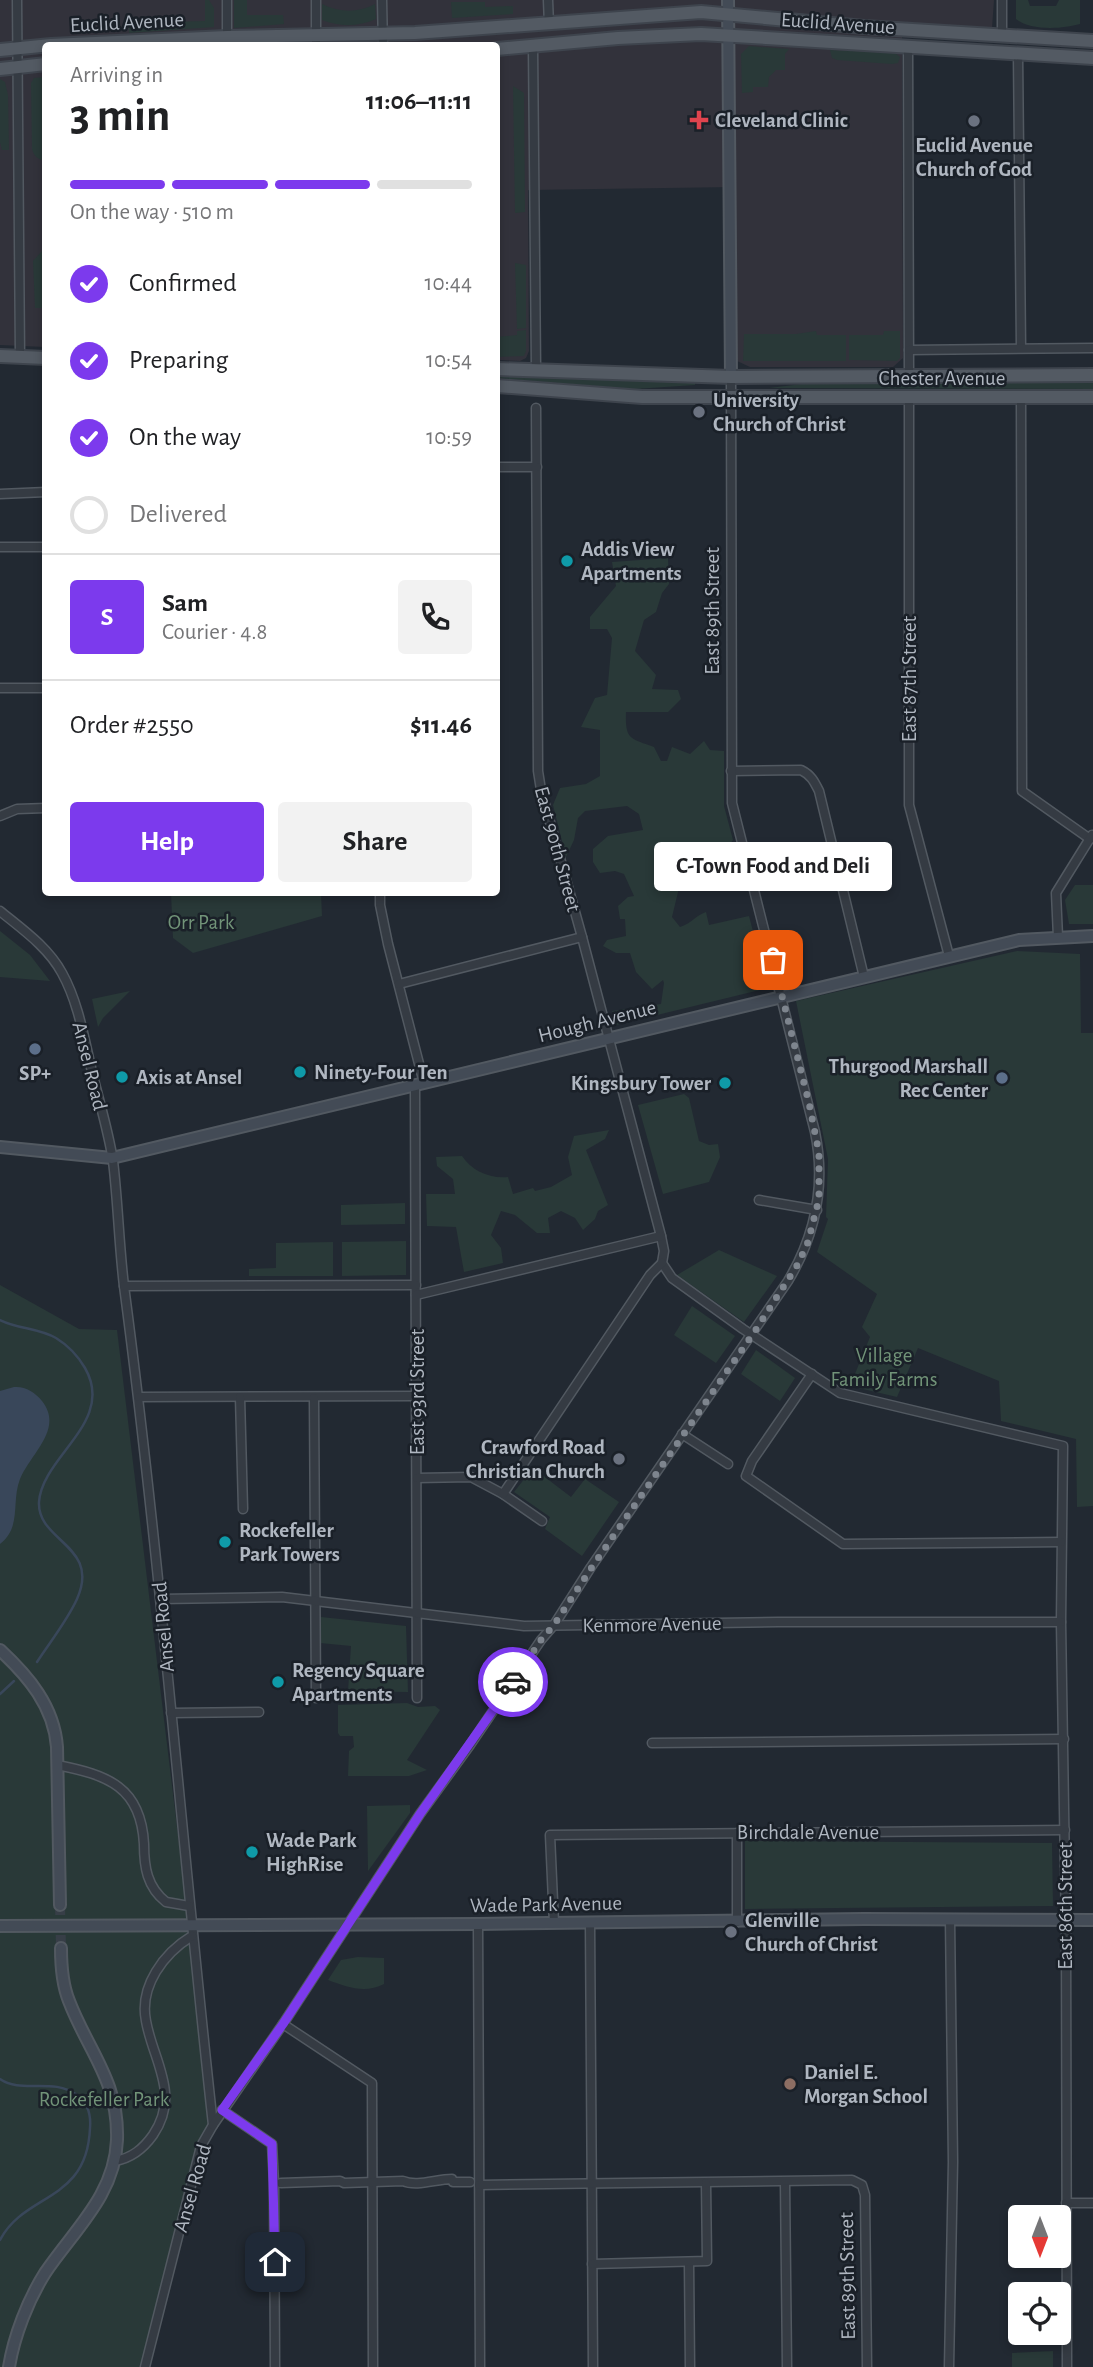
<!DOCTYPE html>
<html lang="en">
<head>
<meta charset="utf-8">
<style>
  :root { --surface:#fff; --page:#f2f2f2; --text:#202124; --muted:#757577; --line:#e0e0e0; --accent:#7c3aed }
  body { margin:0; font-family:"Alegreya Sans",sans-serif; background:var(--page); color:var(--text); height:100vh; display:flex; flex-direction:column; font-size:26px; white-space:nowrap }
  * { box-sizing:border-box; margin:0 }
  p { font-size:23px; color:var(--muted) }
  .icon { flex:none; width:38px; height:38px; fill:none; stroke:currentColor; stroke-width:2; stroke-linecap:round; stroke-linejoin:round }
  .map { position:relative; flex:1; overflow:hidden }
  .details { position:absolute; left:42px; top:42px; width:458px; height:854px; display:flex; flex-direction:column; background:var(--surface); border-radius:7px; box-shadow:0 4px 10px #0003 }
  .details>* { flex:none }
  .needle { width:46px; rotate:180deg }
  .buttons { position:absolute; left:1008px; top:2205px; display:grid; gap:14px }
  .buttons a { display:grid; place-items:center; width:63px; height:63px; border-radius:7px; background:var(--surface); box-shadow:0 4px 10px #0003; font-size:35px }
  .pin { position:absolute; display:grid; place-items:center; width:60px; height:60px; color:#fff; margin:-30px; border-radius:14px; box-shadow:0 4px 10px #0006 }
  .courier { position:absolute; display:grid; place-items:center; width:70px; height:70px; margin:-35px; border:5px solid #7c3aed; border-radius:50%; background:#fff; color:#222; box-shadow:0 2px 9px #0007 }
  .bubble { position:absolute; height:49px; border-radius:7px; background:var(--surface); box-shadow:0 4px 10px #0003; font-size:23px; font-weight:600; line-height:49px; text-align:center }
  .overview em { font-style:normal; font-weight:600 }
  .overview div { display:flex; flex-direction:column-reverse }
  .overview { display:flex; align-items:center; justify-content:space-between; height:119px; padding:0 28px }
  h1 { font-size:46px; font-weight:600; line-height:52px }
  .bar { display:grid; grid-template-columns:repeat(4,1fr); gap:10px 7px; align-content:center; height:84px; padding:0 28px }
  .bar i { height:9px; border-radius:5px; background:var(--line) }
  .bar .active { background:var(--accent) }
  .bar p { grid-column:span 4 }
  .line { display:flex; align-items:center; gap:18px; padding:0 28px; border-top:2px solid var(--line) }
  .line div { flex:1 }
  .round { display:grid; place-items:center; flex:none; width:74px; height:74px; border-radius:7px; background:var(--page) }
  ol { padding:0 28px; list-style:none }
  li { display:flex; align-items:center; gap:21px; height:77px }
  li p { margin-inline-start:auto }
  li .icon { padding:7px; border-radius:50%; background:var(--accent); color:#fff; stroke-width:4 }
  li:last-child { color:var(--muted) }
  li i { width:38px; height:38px; border:4px solid var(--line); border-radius:50% }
  .cta { display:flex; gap:14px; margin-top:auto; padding:14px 28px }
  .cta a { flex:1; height:80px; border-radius:7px; background:var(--accent); color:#fff; font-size:28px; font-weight:600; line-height:80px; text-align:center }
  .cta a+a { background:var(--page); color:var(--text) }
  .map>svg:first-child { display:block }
</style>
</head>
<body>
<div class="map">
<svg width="1093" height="2367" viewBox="0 0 1093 2367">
  <rect width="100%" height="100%" fill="#222932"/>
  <path fill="#32323b" d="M0,0H994L992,28L902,22L903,358L893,367H750L737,361L735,187L528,190L529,351L526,358L520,361L497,360V46H46L45,347L0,345Z"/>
  <g fill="#293938">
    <path d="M205,0H209L214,8V27L129,33V23L205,21Z"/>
    <path d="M234,0H247V15H283L284,24L234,28Z"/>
    <path d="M1016,0H1028L1030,6H1056L1059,0H1080V24C1062,29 1031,31 1016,19Z"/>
    <path d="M451,2H485V7L513,6V14L452,18Z"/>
    <path d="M322,4C340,13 358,13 375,4L376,19C358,27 340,27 322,20Z"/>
    <path d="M749,46L789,49L785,54V70H776L769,77L768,87H753V92L742,93L741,54Z"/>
    <path d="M830,50L895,53L900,57L898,63L892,64L837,60L832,58Z"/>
    <path d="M43,77L44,160C38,160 34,156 32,149L31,83L34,78Z"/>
    <path d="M0,79L5,82L8,95L9,150H2L0,142Z"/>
    <path d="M513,86L524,93L525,212L515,213Z"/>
    <path d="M42,251H44L45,308H35L33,261Z"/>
    <path d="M515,263L526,265V328L517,329Z"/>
    <path d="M526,330V351L524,356L497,357V337L517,335V331Z"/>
    <path d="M816,331L817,335H846V361H743L744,334H796Z"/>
    <path d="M884,331H900V358L897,361L849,360V335H883Z"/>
    <path d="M497,375L695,383V385L635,389L497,378Z"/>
    <path d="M1093,382V389L769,388L810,383Z"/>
    <path d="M668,558L669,584L662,593L656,612L644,620L635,651L656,675L652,689L678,690L681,699L668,712H626C625,740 630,738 654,747L661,761H667L672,747L690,754L704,741L710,750L724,751V806L733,840L726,849L687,856L677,848L674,856L659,858L679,888L672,917L680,927C691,924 696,915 706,912L709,925L749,916L768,988L616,1025L612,1011L661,1004L664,983L663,980L652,989L636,972L630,953H616L603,946L607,940L626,936L625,919H620L618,906L628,897L634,896L624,874L615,871L600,873L593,862V849L608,836L643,830L639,814L627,806L585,811L578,818L574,840L566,857L553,805L560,788L586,784L600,776V730L581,727L595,698L607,695L612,638L607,629H590V617L616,586L612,562Z"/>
    <path d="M1075,885H1093V924H1069L1065,900Z"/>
    <path d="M171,893H321L322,916L193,953L173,938Z"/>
    <path d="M0,931L30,955L50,981L0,977Z"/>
    <path d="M1017,951L1080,954L1081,1033H1093V1506L1077,1507L1076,1439L1001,1421L999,1381L918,1348L897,1397L850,1386L870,1337L862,1327L877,1294L817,1252L828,1219L826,1217L828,1159L796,1001Z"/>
    <path d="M130,991L103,1018L98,1027L92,999Z"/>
    <path d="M684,1094L689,1098L699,1141L709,1145L718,1144L720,1157L709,1182L663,1194L638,1105Z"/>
    <path d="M609,1130L605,1139L586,1150L608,1205L598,1211L595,1219L583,1230L575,1218L561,1211L548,1218L550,1233H537L515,1215L501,1211L491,1235L501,1248L503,1263L464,1272L456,1227L427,1226L426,1194H455L453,1179L437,1166L436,1157L462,1156C472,1171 490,1179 508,1177L513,1194L533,1188L535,1191L551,1187L572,1175L568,1157L574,1136Z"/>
    <path d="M405,1203V1224L341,1225V1205Z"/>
    <path d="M406,1241V1275L342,1276V1242Z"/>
    <path d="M333,1242V1276H249V1269L276,1268V1243Z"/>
    <path d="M719,1250L777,1276L744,1322L677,1275Z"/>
    <path d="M0,1285L79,1329L117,1330L213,2125L201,2146L145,2367H0Z"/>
    <path d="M692,1306L735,1336L716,1363L674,1335Z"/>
    <path d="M756,1350L795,1378L780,1401L741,1374Z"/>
    <path d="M533,1468L571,1497L585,1479L619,1502L582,1556L545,1529L550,1517L514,1492Z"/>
    <path d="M321,1617L406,1626L408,1692L348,1691L351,1646L320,1643Z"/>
    <path d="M407,1703L418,1707L435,1706L440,1710L407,1760L427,1770L409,1776H348L349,1751L354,1747L353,1736H340L338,1733V1705Z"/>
    <path d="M410,1805V1813L368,1871L367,1806Z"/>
    <path d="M745,1841L1052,1843L1053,1906L745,1909Z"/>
    <path d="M358,1957L384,1958V1984C365,1994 347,1987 328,1980L341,1960Z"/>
    <path d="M1053,2351V2367H1012V2353Z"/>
  </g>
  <path fill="#39475a" d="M14,1387C25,1386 35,1392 42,1401C64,1429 31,1453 20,1479C11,1502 22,1527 0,1544V1391Z"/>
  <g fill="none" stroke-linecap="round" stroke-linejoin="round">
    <g stroke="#39475a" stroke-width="2.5">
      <path d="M0,1320C18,1329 38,1328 56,1338C69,1346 78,1356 85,1368C116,1422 42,1456 39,1502C37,1542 101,1545 77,1599C67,1621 50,1642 37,1662"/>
      <path d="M0,1694L14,1681"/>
      <path d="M0,2079C21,2094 53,2077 77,2095C88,2103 91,2116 90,2128C87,2203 25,2192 0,2240"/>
    </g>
    <path stroke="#373e47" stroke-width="10" stroke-dasharray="10 5" stroke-linecap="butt" d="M60,1905L61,1948"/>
    <defs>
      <g id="street">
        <path d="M17,0L20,357"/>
        <path d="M227,0V37"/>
        <path d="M316,0V46"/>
        <path d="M382,0L383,46"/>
        <path d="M548,0L549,25"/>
        <path d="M1002,35V0"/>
        <path d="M533,47L536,369"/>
        <path d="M908,47L909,375"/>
        <path d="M1018,54L1021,348"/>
        <path d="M909,350L1093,348"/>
        <path d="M1021,397L1022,791L1090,839"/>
        <path d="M909,398V805L949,956"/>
        <path d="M536,408L538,771L541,790L582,937L661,1236L664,1251L662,1263L672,1278L743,1329L840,1393L1063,1446L1061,1622L1066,1932L1067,2367"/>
        <path d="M497,467H537"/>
        <path d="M0,494L46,492"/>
        <path d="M0,547H46"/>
        <path d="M0,688H46"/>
        <path d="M731,771L801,770C811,775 814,781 819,791L864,977"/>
        <path d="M0,816L17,809L46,808"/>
        <path d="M380,892V905L388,944L424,1083"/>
        <path d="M0,911C22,929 48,947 62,973C77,1000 83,1032 90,1063C97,1095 108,1128 113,1161C118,1202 119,1245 124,1286C161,1565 182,1846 213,2125L201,2146L145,2367"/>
        <path d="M1058,937L1056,893L1092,835"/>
        <path d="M399,984L582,937"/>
        <path d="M415,1085L417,1698"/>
        <path d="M759,1200L817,1210"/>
        <path d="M124,1286L416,1285"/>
        <path d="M416,1295L661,1236"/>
        <path d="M812,1374L752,1461L746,1476L843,1544L1061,1542"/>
        <path d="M139,1397L417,1396"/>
        <path d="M240,1397L243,1509"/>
        <path d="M314,1398L316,1698"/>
        <path d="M682,1434L728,1464"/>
        <path d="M417,1478L471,1477L503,1494L542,1521"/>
        <path d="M503,1494L650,1275L662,1263"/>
        <path d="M161,1599L282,1597L524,1626L778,1622H1061"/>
        <path d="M171,1713L259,1712"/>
        <path d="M652,1743L1064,1739"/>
        <path d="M57,1765C108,1775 141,1787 144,1844C144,1867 147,1887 166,1902L189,1906"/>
        <path d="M590,1922L593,2367"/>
        <path d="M737,1922V1833"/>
        <path d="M554,1923L550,1835L1065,1830"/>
        <path d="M478,1924L480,2367"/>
        <path d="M283,2024L372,2083L373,2367"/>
        <path d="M222,2110L272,2144L274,2183L275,2367"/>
        <path d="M213,2125L283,2024L420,1814L470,1745L541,1640L554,1625L591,1567L788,1281C816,1234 826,1186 815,1132L732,803L731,377"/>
        <path d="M115,2161C132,2158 143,2149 153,2135C181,2094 153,2061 146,2021C139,1986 164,1953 192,1936"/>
        <path d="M785,2182L787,2367"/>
        <path d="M281,2183L340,2181L344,2183L403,2181C417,2187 436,2179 452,2179L453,2182H470"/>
        <path d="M479,2185L852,2180L862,2185L865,2195L867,2367"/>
        <path d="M1066,2203H1093"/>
        <path d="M689,2263L690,2367"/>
        <path d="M592,2264L707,2261L706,2183"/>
        <path d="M949,2367L953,2162L950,1919"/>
      </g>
      <g id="secondary">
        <path d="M728,0L731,377"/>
        <path d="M0,1147L112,1158L1019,940L1093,936"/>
        <path d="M0,1650C28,1676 54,1706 57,1747L60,1905"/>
        <path d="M0,1926L478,1924L864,1919L1093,1920"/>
        <path d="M9,2367C14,2336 28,2300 45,2273C74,2230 115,2195 117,2140C119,2081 88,2051 69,2001C62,1984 61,1966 61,1948"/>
      </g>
      <g id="primary">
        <path d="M497,49L618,38L701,34L1093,58"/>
        <path d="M0,50L51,45L227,37L415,33L701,12L864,27L1093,41"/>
        <path d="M0,69L46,64"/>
        <path d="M0,356L46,358"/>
        <path d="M497,369L731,377L1093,375"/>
        <path d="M497,386L642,397H1093"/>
      </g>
    </defs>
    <use href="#street" stroke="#525961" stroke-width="11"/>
    <use href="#secondary" stroke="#525961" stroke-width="14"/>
    <use href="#primary" stroke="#3e444d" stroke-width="16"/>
    <use href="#street" stroke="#353b43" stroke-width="8"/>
    <use href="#secondary" stroke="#434b56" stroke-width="10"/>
    <use href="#primary" stroke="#535a63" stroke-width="12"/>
  </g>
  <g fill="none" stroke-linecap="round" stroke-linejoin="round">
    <path stroke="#7e858e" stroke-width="7" stroke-dasharray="0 12.6" d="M513,1682L541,1640L554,1625L592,1567L757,1328L798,1264L808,1242L819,1199V1153L809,1103L773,960"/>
    <path stroke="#7c3aed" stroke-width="9" d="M275,2262L272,2144L222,2110L283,2024L420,1814L513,1682"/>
  </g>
  <path fill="#e0444e" stroke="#1a2028" stroke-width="2.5" d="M695.5 109.5h7v7h7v7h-7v7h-7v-7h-7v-7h7z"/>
  <g fill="#6b7280" stroke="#1a2028" stroke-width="2.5">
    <circle cx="974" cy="121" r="7"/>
    <circle cx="699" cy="412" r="7"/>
    <circle cx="619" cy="1459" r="7"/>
    <circle cx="731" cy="1932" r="7"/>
  </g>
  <g fill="#0f9aa8" stroke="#1a2028" stroke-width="2.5">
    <circle cx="567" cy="561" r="7"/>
    <circle cx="300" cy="1072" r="7"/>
    <circle cx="122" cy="1077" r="7"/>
    <circle cx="725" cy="1083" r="7"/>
    <circle cx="225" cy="1542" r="7"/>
    <circle cx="278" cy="1682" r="7"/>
    <circle cx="252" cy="1852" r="7"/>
  </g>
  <g fill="#5c6f8a" stroke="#1a2028" stroke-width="2.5">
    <circle cx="35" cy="1049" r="7"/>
    <circle cx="1002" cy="1078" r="7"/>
  </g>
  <circle fill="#8d6e63" stroke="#1a2028" stroke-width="2.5" cx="790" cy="2084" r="7"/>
  <g text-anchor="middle" stroke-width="5" stroke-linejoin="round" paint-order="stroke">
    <g font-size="21" fill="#afb6c0" stroke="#1a2028">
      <text transform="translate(127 22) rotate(-3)" y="7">Euclid Avenue</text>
      <text transform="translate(838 23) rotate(4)" y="7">Euclid Avenue</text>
      <text x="942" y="385">Chester Avenue</text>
      <text transform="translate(712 611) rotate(-90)" y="7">East 89th Street</text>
      <text transform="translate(909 679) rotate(-90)" y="7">East 87th Street</text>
      <text transform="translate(558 849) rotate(75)" y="7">East 90th Street</text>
      <text transform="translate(597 1021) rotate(-14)" y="7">Hough Avenue</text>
      <text transform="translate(90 1066) rotate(76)" y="7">Ansel Road</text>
      <text transform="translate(417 1392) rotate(-90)" y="7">East 93rd Street</text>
      <text transform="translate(652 1624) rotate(-1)" y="7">Kenmore Avenue</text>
      <text transform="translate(163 1627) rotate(-95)" y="7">Ansel Road</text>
      <text x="808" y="1839">Birchdale Avenue</text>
      <text transform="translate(546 1904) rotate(-1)" y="7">Wade Park Avenue</text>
      <text transform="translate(1065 1906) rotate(-90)" y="7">East 86th Street</text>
      <text transform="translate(192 2188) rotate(-74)" y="7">Ansel Road</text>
      <text transform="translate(847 2276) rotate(-91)" y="7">East 89th Street</text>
    </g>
    <g font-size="21" font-weight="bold" fill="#afb6c0" stroke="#1a2028" text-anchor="start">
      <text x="715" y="127">Cleveland Clinic</text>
      <text x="974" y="152" text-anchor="middle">Euclid Avenue<tspan x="974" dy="24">Church of God</tspan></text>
      <text x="713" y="407">University<tspan x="713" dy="24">Church of Christ</tspan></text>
      <text x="581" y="556">Addis View<tspan x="581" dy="24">Apartments</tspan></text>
      <text x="988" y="1073" text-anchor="end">Thurgood Marshall<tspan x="988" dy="24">Rec Center</tspan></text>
      <text x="314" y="1079">Ninety-Four Ten</text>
      <text x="35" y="1080" text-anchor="middle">SP+</text>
      <text x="136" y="1084">Axis at Ansel</text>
      <text x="711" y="1090" text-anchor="end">Kingsbury Tower</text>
      <text x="605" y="1454" text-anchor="end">Crawford Road<tspan x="605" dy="24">Christian Church</tspan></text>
      <text x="239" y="1537">Rockefeller<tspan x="239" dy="24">Park Towers</tspan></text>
      <text x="292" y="1677">Regency Square<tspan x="292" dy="24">Apartments</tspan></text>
      <text x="266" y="1847">Wade Park<tspan x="266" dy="24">HighRise</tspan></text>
      <text x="745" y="1927">Glenville<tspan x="745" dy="24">Church of Christ</tspan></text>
      <text x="804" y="2079">Daniel E.<tspan x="804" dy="24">Morgan School</tspan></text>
    </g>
    <g font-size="21" fill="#719378" stroke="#1a2028">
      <text x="201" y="929">Orr Park</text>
      <text x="884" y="1362">Village<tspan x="884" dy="24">Family Farms</tspan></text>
      <text x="104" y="2106">Rockefeller Park</text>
    </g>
  </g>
</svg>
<div class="buttons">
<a><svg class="needle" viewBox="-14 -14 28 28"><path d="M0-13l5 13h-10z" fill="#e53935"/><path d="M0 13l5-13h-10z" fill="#757577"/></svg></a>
<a><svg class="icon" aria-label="locate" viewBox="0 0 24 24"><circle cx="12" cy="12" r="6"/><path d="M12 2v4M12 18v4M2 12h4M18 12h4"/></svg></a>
</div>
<div class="pin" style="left:773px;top:960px;background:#ea580c"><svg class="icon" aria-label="bag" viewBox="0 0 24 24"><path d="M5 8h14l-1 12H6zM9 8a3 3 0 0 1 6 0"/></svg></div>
<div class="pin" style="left:275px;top:2262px;background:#1f2937"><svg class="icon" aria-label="home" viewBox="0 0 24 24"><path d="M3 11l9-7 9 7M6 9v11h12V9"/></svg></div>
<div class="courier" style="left:513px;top:1682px"><svg class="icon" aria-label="car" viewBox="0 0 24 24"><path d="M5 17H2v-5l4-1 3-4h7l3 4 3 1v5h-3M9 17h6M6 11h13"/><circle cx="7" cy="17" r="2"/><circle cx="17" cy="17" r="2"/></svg></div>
<div class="bubble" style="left:654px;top:842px;width:238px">C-Town Food and Deli</div>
<section class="details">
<div class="overview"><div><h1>3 min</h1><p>Arriving in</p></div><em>11:06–11:11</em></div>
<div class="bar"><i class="active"></i><i class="active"></i><i class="active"></i><i></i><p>On the way · 510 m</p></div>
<ol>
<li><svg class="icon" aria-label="check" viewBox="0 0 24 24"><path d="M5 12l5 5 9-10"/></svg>Confirmed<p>10:44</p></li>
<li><svg class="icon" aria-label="check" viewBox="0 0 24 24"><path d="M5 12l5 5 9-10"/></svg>Preparing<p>10:54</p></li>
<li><svg class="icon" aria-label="check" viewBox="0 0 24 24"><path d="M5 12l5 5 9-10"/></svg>On the way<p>10:59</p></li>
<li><i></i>Delivered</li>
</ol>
<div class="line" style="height:126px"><b class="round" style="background:var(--accent);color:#fff">S</b><div><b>Sam</b><p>Courier · 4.8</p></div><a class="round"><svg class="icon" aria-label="phone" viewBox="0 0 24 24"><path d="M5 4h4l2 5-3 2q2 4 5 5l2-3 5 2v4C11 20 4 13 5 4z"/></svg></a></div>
<div class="line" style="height:91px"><div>Order #2550</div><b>$11.46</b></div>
<div class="cta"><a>Help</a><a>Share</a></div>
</section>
</div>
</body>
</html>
